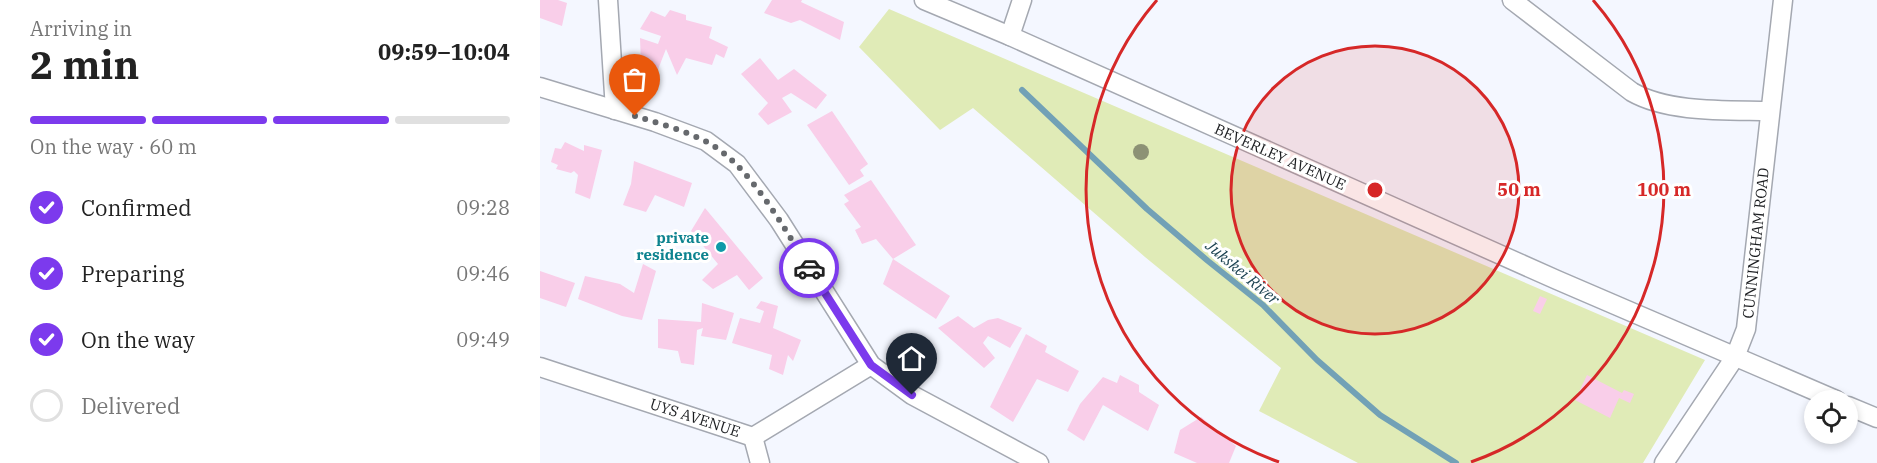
<!DOCTYPE html>
<html lang="en">
<head>
<meta charset="utf-8">
<style>
  :root { --surface:#fff; --page:#f2f2f2; --text:#222; --muted:#767676; --line:#e0e0e0; --accent:#7c3aed }
  body { margin:0; font-family:"IBM Plex Serif",serif; background:var(--page); color:var(--text); height:100vh; display:flex; flex-direction:column; font-size:22px; white-space:nowrap }
  * { box-sizing:border-box; margin:0 }
  p { font-size:20px; color:var(--muted) }
  .icon { flex:none; width:33px; height:33px; fill:none; stroke:currentColor; stroke-width:2; stroke-linecap:round; stroke-linejoin:round }
  .map { position:relative; flex:1; overflow:hidden }
  .panel { display:flex; flex-direction:column; background:var(--surface); width:540px }
  .panel>* { flex:none }
  .fabs { position:absolute; left:1264px; top:390px; display:grid; gap:12px }
  .fabs a { display:grid; place-items:center; width:54px; height:54px; border-radius:50%; background:var(--surface); box-shadow:0 3px 9px #0003; font-size:30px }
  .pin { position:absolute; display:grid; place-items:center; width:51px; height:51px; color:#fff; margin:-62px -26px; border-radius:50% 50% 50% 0; rotate:-45deg; box-shadow:0 0 6px #0007 }
  .pin .icon { rotate:45deg }
  .courier { position:absolute; display:grid; place-items:center; width:60px; height:60px; margin:-30px; border:4px solid #7c3aed; border-radius:50%; background:#fff; color:#222; box-shadow:0 2px 8px #0007 }
  .overview em { font-style:normal; font-weight:700 }
  .overview div { display:flex; flex-direction:column-reverse }
  .overview { display:flex; align-items:center; justify-content:space-between; height:102px; padding:0 30px }
  h1 { font-size:39px; font-weight:700; line-height:45px }
  .bar { display:grid; grid-template-columns:repeat(4,1fr); gap:9px 6px; align-content:center; height:72px; padding:0 30px }
  .bar i { height:8px; border-radius:4px; background:var(--line) }
  .bar .on { background:var(--accent) }
  .bar p { grid-column:span 4 }
  ol { padding:0 30px; list-style:none }
  li { display:flex; align-items:center; gap:18px; height:66px }
  li p { margin-inline-start:auto }
  li .icon { padding:6px; border-radius:50%; background:var(--accent); color:#fff; stroke-width:4 }
  li:last-child { color:var(--muted) }
  li i { width:33px; height:33px; border:3px solid var(--line); border-radius:50% }
  main { display:flex; flex:1; min-height:0 }
  .map>svg:first-child { display:block }
</style>
</head>
<body>
<main>
<section class="panel">
<div class="overview"><div><h1>2 min</h1><p>Arriving in</p></div><em>09:59–10:04</em></div>
<div class="bar"><i class="on"></i><i class="on"></i><i class="on"></i><i></i><p>On the way · 60 m</p></div>
<ol>
<li><svg class="icon" aria-label="check" viewBox="0 0 24 24"><path d="M5 12l5 5 9-10"/></svg>Confirmed<p>09:28</p></li>
<li><svg class="icon" aria-label="check" viewBox="0 0 24 24"><path d="M5 12l5 5 9-10"/></svg>Preparing<p>09:46</p></li>
<li><svg class="icon" aria-label="check" viewBox="0 0 24 24"><path d="M5 12l5 5 9-10"/></svg>On the way<p>09:49</p></li>
<li><i></i>Delivered</li>
</ol>
</section>
<div class="map">
<svg width="1337" height="463" viewBox="0 0 1337 463">
  <rect width="100%" height="100%" fill="#f4f7ff"/>
  <path fill="#e0ebb7" d="M349,9L1165,360L1103,463H818L719,411L741,368L605,257L433,108L400,130L319,47Z"/>
  <g fill="none" stroke-linecap="round" stroke-linejoin="round">
    <path stroke="#72a1b6" stroke-width="6" d="M482,90L607,209L668,261L723,305L777,360L840,415L916,463"/>
  </g>
  <g fill="#f9cee9">
    <path d="M0,0H18L27,3L22,26L0,18Z"/>
    <path d="M232,0H262L261,2L304,22L300,40L260,20L251,23L224,13Z"/>
    <path d="M130,10L146,15V20L172,27L169,38L188,47L184,58L176,54L172,65L146,58L137,75L126,49L117,72L101,65L100,38L118,44L121,36L100,29L111,11L125,17Z"/>
    <path d="M220,58L238,80L254,69L287,95L276,109L251,93L242,98L252,112L228,125L218,114L228,103L201,74Z"/>
    <path d="M292,111L328,164L320,170L324,176L309,185L267,125Z"/>
    <path d="M25,142L44,151V145L62,150L50,199L35,193L38,175L34,171L31,173L16,169L18,165L11,162L15,148L21,149Z"/>
    <path d="M94,161L152,183L144,207L115,195L106,212L83,205L91,184Z"/>
    <path d="M331,180L376,245L353,259L410,296L396,319L343,284L353,259L336,239L322,244L315,230L321,227L304,204L309,201L304,195Z"/>
    <path d="M165,208L223,278L209,290L197,275L173,289L162,280L178,264L151,231Z"/>
    <path d="M103,264L116,271L102,320L82,316L38,299L45,276L80,284L94,293Z"/>
    <path d="M0,271L35,283L26,307L0,298Z"/>
    <path d="M1000,296L1007,299L1000,314L993,311Z"/>
    <path d="M221,301L238,306L233,328L261,340L253,361L248,355L243,375L229,369L232,355L192,343L200,318L220,323L224,311L216,308Z"/>
    <path d="M162,303L194,313L186,340L161,336L163,328L157,330L154,365L141,363L138,351L118,348V319L161,322Z"/>
    <path d="M418,316L434,328L448,320L458,318L482,328L470,348L448,336L443,343L455,358L444,368L398,328Z"/>
    <path d="M486,334L507,346L505,352L539,371L528,392L497,379L473,422L450,407Z"/>
    <path d="M580,375L599,385V392L619,405L608,431L563,405L544,441L527,430L540,404L563,377L577,383Z"/>
    <path d="M1047,375L1082,393L1084,390L1094,394L1090,403L1079,398L1070,418L1035,400Z"/>
    <path d="M661,417L696,446L689,463H657L634,453L640,430Z"/>
  </g>
  <g fill="none" stroke-linecap="round" stroke-linejoin="round">
    <defs>
      <g id="street">
        <path d="M68,0L75,110"/>
        <path d="M384,0L470,36L1017,280L1296,400"/>
        <path d="M972,0L1092,92C1129,113 1186,110 1229,111"/>
        <path d="M470,36L482,0"/>
        <path d="M0,87L115,122L166,141L197,164L239,220L331,365L372,395L499,463"/>
        <path d="M0,367L213,437L331,365"/>
        <path d="M1308,406L1337,418"/>
        <path d="M213,437L220,463"/>
        <path d="M1124,463L1195,357L1206,329L1243,0"/>
      </g>
    </defs>
    <use href="#street" stroke="#a4a8b1" stroke-width="21"/>
    <use href="#street" stroke="#fff" stroke-width="18"/>
  </g>
  <circle fill="#8c9175" cx="601" cy="152" r="8"/>
  <g fill="none" stroke-linecap="round" stroke-linejoin="round">
    <path stroke="#66696d" stroke-width="6" stroke-dasharray="0 10.8" d="M95,116C118,123 143,130 165,141C208,162 244,228 269,268"/>
    <path stroke="#7c3aed" stroke-width="8" d="M269,268L331,365L372,395"/>
  </g>
  <circle cx="835" cy="190" r="144" fill="#d62828" fill-opacity=".12"/>
  <g fill="none" stroke="#d62828" stroke-width="3">
    <circle cx="835" cy="190" r="144"/>
    <path d="M739 462A289 289 0 0 1 617 0M1053 0A289 289 0 0 1 931 462"/>
  </g>
  <circle fill="#0f9aa8" stroke="#fff" stroke-width="2" cx="181" cy="247" r="6"/>
  <g text-anchor="middle" stroke-width="6" stroke-linejoin="round" paint-order="stroke">
    <g font-size="15" fill="#1a1c1f" stroke="#fff">
      <text transform="translate(740 157) rotate(24)" y="5">BEVERLEY AVENUE</text>
      <text transform="translate(1216 243) rotate(-84)" y="5">CUNNINGHAM ROAD</text>
      <text transform="translate(155 418) rotate(18)" y="5">UYS AVENUE</text>
    </g>
    <g font-size="15" font-weight="bold" fill="#0d838f" stroke="#fff" text-anchor="end">
      <text x="169" y="243">private<tspan x="169" dy="17">residence</tspan></text>
    </g>
    <g font-size="16" font-style="italic" fill="#183f4e" stroke="#fff">
      <text transform="translate(703 272) rotate(40)" y="6">Jukskei River</text>
    </g>
  </g>
  <circle cx="835" cy="190" r="9" fill="#d62828" stroke="#fff" stroke-width="3"/>
  <g font-size="18" text-anchor="middle" font-weight="bold" fill="#d62828" stroke="#fff" stroke-width="6" stroke-linejoin="round" paint-order="stroke">
    <text x="979" y="196">50 m</text>
    <text x="1124" y="196">100 m</text>
  </g>
</svg>
<div class="fabs">
<a><svg class="icon" aria-label="locate" viewBox="0 0 24 24"><circle cx="12" cy="12" r="6"/><path d="M12 2v4M12 18v4M2 12h4M18 12h4"/></svg></a>
</div>
<div class="pin" style="left:95px;top:116px;background:#ea580c"><svg class="icon" aria-label="bag" viewBox="0 0 24 24"><path d="M5 8h14l-1 12H6zM9 8a3 3 0 0 1 6 0"/></svg></div>
<div class="pin" style="left:372px;top:395px;background:#1f2937"><svg class="icon" aria-label="home" viewBox="0 0 24 24"><path d="M3 11l9-7 9 7M6 9v11h12V9"/></svg></div>
<div class="courier" style="left:269px;top:268px"><svg class="icon" aria-label="car" viewBox="0 0 24 24"><path d="M5 17H2v-5l4-1 3-4h7l3 4 3 1v5h-3M9 17h6M6 11h13"/><circle cx="7" cy="17" r="2"/><circle cx="17" cy="17" r="2"/></svg></div>
</div>
</main>
</body>
</html>
